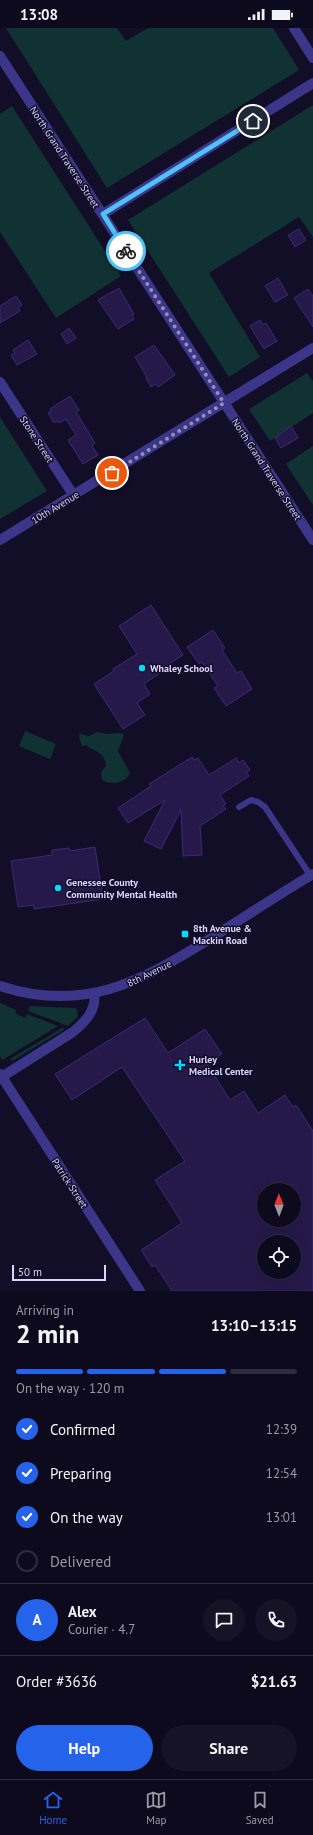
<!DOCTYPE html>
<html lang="en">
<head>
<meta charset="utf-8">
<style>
  :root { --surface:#0e0a1e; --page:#171327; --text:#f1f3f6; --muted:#9b9aa4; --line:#2e2b3c; --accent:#2563eb }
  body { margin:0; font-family:"PT Sans",sans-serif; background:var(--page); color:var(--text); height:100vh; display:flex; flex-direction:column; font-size:15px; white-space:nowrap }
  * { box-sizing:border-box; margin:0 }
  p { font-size:13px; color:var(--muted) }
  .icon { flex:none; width:22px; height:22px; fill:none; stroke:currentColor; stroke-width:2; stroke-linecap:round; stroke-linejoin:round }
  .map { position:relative; height:1263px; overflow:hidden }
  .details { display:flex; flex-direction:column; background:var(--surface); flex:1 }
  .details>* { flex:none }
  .needle { width:26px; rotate:359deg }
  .tools { position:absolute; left:257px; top:1155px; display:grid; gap:8px }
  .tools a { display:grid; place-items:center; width:44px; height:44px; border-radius:50%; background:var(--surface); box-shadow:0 4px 16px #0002,0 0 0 1px var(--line); font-size:20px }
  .scale { position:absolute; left:12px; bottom:10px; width:94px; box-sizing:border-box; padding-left:4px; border:2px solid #dbd4ff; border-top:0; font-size:11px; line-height:14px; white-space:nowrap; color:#dbd4ff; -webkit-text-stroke:3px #130e28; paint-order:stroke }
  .pin { position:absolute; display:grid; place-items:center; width:34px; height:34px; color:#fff; margin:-17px; border:2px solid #fff; border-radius:50%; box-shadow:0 1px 4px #0007 }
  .courier { position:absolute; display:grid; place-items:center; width:40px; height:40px; margin:-20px; border:3px solid #4fc3f7; border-radius:50%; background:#fff; color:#222; box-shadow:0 1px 5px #0007 }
  .overview em { font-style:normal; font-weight:700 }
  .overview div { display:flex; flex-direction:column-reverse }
  .overview { display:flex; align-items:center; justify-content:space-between; height:68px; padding:0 16px }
  h1 { font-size:26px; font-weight:700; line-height:30px }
  .bar { display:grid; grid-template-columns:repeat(4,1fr); gap:6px 4px; align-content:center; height:48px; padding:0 16px }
  .bar i { height:5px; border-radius:3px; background:var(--line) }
  .bar .current { background:var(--accent) }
  .bar p { grid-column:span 4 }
  .line { display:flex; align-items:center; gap:10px; padding:0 16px; border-top:1px solid var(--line) }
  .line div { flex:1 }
  .round { display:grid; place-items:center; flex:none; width:42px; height:42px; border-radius:21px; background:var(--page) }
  ol { padding:0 16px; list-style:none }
  li { display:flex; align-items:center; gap:12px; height:44px }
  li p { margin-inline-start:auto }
  li .icon { padding:4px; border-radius:50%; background:var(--accent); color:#fff; stroke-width:4 }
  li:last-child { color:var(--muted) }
  li i { width:22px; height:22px; border:2px solid var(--line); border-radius:50% }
  .cta { display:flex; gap:8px; margin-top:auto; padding:8px 16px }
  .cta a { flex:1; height:46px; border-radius:24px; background:var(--accent); color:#fff; font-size:16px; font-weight:700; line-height:46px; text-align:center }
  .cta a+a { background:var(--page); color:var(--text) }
  .status { display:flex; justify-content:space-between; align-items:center; height:28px; padding:0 20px; background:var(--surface); direction:ltr }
  .status svg { height:11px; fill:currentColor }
  .menu { display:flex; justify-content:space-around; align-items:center; height:56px; border-top:1px solid var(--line); background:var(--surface); font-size:11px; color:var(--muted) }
  .menu a { display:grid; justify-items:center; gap:2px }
  .menu .current { color:var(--accent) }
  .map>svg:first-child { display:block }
</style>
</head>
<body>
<div class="status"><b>13:08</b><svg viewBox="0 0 49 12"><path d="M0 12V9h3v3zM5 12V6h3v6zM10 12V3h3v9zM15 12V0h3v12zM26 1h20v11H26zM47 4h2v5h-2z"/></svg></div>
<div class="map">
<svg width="313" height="1263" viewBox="0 0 313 1263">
  <rect width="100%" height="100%" fill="#130e28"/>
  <g fill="#103232">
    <path d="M6,0H117L126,13L148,0H273L299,42L107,160Z"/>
    <path d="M313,77V209L299,189L209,245L260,329L229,349L128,192Z"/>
    <path d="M12,78L121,248L56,290L0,204V86Z"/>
    <path d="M307,345L313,353V385L270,413L249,381Z"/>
    <path d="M0,389L47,463L0,491Z"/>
    <path d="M313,418V477L286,436Z"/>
    <path d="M25,703L56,716L50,731L19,718Z"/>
    <path d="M97,704L106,706L121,705L124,707L118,723L130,745C125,756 111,757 102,752L101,744L106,738C105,726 98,724 88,719L87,717L82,718L79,708L80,706L89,708Z"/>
    <path d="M0,975L16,982L15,985L25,990L27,986L58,998L2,1032L0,1028Z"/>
    <path d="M30,978L74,980L77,981L78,988L68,998L28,983Z"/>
    <path d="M62,1000L65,1001L12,1033L10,1031Z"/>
  </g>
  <g fill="#25194a" stroke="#3c2977" fill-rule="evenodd">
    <path d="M299,201L306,212L295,219L288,207Z"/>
    <path d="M278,250L288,267L275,274L265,258Z"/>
    <path d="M119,260L134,286L132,287L134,291L118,301L98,272Z"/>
    <path d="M308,261L313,268V299L294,270Z"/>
    <path d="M16,268L22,277L18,280L20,283L0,295V278Z"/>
    <path d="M260,292L263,297L266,295L277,313L264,321L250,298Z"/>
    <path d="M69,300L76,310L67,316L61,306Z"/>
    <path d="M28,312L37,326L17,337L11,327L15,325L13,322Z"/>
    <path d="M154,317L175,347L158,359L156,356L151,359L146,350L147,349L135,329Z"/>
    <path d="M70,368L79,382L76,384L95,415L92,418L98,427L83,436L68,412L76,407L66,391L59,395L58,393L54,395L48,385L51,383L50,381Z"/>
    <path d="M291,398L298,410L281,420L275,410Z"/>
    <path d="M151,577L183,627L169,636L170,638L144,656L150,666L137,675L145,687L123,701L94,656L114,643L113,641L137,626L119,598Z"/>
    <path d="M213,602L225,620L222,622L237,645L241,643L252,661L226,678L214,660L218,658L202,634L199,636L187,619Z"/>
    <path d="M192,729L194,732L198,730L209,747L236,730L239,735L243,732L250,742L246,744L249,748L220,767L226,776L223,778L226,781L200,798L202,827L183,828L181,782L161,821L144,813L165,772L128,795L118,780L151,758L149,756Z"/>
    <path d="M95,819L103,871L34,881V877L18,879L11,833L52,827V822L69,820L70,823Z"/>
    <path d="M145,990L168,1025L205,1001L222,1026L207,1036L230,1072L244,1063L258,1085L285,1067L293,1079L296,1077L313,1103V1263H172L155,1237L152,1239L141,1222L182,1195L155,1152L185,1133L122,1039L72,1072L55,1046ZM264,1162H294V1192H264ZM264,1214H294V1244H264Z"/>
  </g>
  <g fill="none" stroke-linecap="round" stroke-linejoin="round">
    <path stroke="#3c368a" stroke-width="6" d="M239,779L251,772L258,774L265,779L310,847"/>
    <g stroke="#3c368a" stroke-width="10">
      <path d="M294,0L313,30"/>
      <path d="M103,186L313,55"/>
      <path d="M0,354L74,468"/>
      <path d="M0,512L313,320"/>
      <path d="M0,1046L140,1263"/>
      <path d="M0,1050L73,1004C85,994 97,982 94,965"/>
    </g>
    <g stroke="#3c368a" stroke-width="10">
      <path d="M0,28L313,512"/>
      <path d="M0,958C83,985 138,955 208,912C243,890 278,867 313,846"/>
    </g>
  </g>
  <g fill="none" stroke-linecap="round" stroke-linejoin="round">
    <path stroke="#958fb4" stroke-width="4" stroke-dasharray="0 7.2" d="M112,445L224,375L126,223"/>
    <path stroke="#4fc3f7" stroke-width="5" d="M126,223L103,186L253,93"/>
  </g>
  <g fill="#00dbff" stroke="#130e28" stroke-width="1.5">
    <circle cx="142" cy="640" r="4"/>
    <circle cx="58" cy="860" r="4"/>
    <rect x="181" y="902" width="8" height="8" rx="2"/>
    <path d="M178 1031h4v4h4v4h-4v4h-4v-4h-4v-4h4z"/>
  </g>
  <g text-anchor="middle" stroke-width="3" stroke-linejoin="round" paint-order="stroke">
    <g font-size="10" fill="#dbd4ff" stroke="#130e28">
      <text transform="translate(65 129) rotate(57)" y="4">North Grand Traverse Street</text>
      <text transform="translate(37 411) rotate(57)" y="4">Stone Street</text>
      <text transform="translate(267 441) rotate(57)" y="4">North Grand Traverse Street</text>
      <text transform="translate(55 479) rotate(-31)" y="4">10th Avenue</text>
      <text transform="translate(149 945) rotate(-26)" y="4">8th Avenue</text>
      <text transform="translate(70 1155) rotate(57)" y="4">Patrick Street</text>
    </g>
    <g font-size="10" font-weight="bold" fill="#dbd4ff" stroke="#130e28" text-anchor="start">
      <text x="150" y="644">Whaley School</text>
      <text x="66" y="858">Genessee County<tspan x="66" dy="12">Community Mental Health</tspan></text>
      <text x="193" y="904">8th Avenue &amp;<tspan x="193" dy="12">Mackin Road</tspan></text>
      <text x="189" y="1035">Hurley<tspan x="189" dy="12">Medical Center</tspan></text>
    </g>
  </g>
</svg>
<div class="tools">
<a><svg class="needle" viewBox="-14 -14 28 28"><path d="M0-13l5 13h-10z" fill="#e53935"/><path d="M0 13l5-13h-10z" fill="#9b9aa4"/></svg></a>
<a><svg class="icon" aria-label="locate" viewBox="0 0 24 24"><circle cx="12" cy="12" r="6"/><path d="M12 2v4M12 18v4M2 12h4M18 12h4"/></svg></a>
</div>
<div class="scale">50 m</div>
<div class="pin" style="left:112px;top:445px;background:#ea580c"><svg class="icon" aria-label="bag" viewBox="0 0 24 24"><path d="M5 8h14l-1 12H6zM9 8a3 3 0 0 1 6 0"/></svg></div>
<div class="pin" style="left:253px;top:93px;background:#1f2937"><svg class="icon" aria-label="home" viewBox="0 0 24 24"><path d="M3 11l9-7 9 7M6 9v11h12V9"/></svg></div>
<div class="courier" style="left:126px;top:223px"><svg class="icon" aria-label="bike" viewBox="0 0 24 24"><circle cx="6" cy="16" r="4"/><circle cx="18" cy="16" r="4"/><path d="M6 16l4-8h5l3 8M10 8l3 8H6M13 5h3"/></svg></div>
</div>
<section class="details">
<div class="overview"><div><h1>2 min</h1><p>Arriving in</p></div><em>13:10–13:15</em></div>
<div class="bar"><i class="current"></i><i class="current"></i><i class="current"></i><i></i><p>On the way · 120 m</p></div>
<ol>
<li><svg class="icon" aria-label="check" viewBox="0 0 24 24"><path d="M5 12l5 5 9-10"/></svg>Confirmed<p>12:39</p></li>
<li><svg class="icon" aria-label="check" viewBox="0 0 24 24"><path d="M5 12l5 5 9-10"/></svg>Preparing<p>12:54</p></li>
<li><svg class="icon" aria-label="check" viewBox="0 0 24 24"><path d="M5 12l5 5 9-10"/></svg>On the way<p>13:01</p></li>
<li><i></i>Delivered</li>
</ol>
<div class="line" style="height:72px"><b class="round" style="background:var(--accent);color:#fff">A</b><div><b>Alex</b><p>Courier · 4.7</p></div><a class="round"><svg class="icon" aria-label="chat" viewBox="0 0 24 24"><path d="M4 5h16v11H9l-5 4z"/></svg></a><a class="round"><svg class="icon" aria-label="phone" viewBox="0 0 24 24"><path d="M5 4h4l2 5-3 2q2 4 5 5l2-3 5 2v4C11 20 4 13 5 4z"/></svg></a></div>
<div class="line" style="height:52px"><div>Order #3636</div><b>$21.63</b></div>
<div class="cta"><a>Help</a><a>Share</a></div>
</section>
<nav class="menu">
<a class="current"><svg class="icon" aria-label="home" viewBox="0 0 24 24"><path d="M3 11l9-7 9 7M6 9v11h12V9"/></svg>Home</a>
<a><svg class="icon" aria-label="map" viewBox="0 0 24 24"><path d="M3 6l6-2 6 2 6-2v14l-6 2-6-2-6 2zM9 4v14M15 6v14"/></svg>Map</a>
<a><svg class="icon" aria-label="saved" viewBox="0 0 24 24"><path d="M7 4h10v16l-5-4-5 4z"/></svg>Saved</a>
</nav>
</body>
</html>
